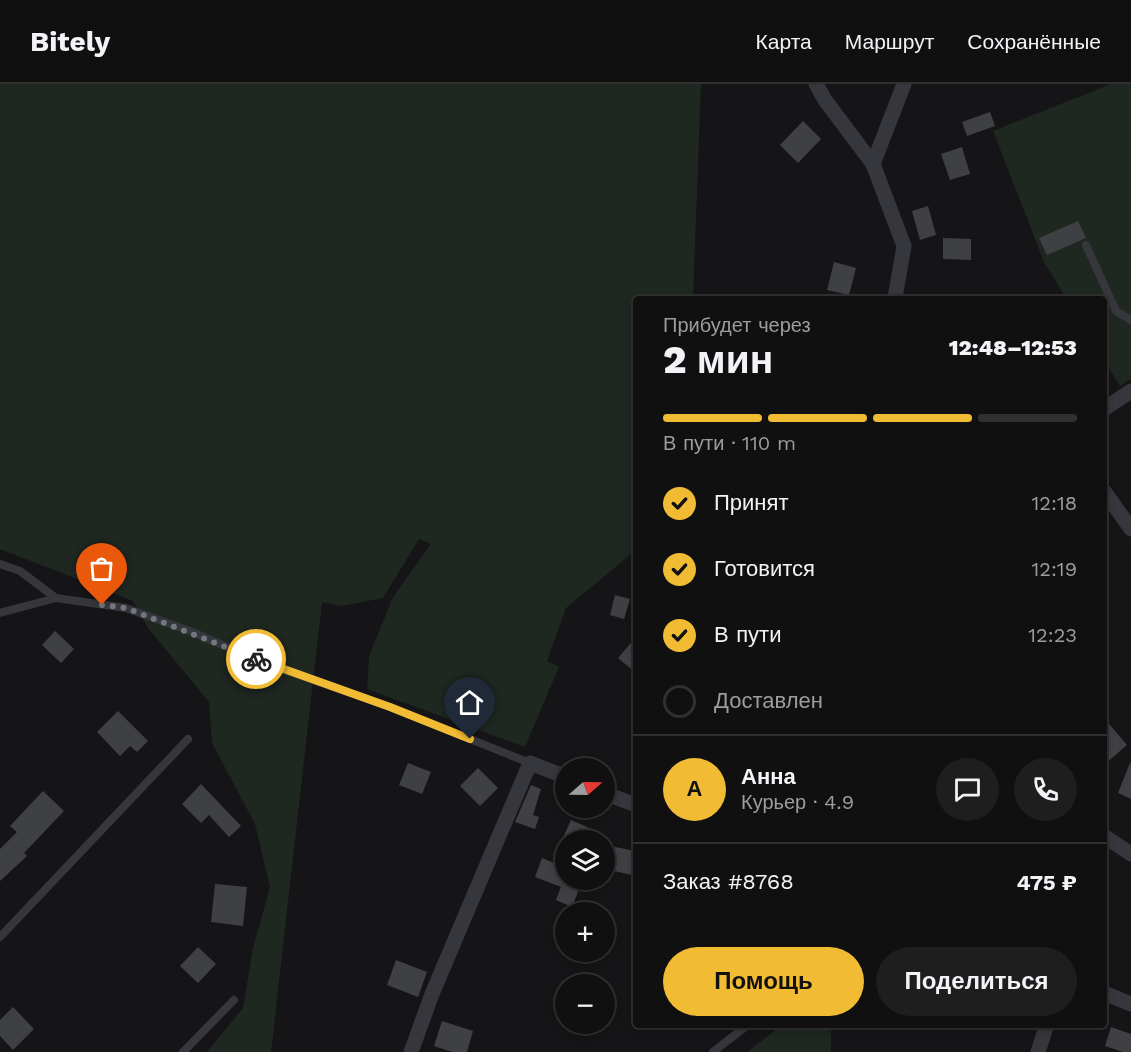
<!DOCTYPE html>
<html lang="ru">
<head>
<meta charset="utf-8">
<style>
  :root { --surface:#101011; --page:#1e1e1f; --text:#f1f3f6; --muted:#9c9d9f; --line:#303031; --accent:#f1bb33 }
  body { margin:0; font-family:"Work Sans",sans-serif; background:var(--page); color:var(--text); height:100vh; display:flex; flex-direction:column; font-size:22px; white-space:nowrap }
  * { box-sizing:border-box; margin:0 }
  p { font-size:20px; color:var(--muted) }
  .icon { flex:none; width:33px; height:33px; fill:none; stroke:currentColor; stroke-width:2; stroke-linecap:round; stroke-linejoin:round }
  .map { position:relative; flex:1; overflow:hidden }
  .drawer { position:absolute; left:633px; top:212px; width:474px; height:732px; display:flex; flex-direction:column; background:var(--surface); border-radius:6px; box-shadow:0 3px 9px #0003,0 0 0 2px var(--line) }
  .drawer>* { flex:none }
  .needle { width:39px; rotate:70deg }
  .fabs { position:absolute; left:555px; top:674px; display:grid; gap:12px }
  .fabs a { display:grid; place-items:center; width:60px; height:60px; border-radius:50%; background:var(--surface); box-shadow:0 3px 9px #0003,0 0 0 2px var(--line); font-size:30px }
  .pin { position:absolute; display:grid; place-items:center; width:51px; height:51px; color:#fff; margin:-62px -26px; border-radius:50% 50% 50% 0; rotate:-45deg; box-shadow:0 0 6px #0007 }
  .pin .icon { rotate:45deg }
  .courier { position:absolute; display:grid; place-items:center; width:60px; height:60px; margin:-30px; border:4px solid #f1bb33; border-radius:50%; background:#fff; color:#222; box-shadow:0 2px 8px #0007 }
  .head em { font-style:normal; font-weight:800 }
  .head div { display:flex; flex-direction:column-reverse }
  .head { display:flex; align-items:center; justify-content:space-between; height:102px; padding:0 30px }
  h1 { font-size:39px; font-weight:800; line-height:45px }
  .bar { display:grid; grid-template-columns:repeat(4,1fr); gap:9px 6px; align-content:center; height:72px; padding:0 30px }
  .bar i { height:8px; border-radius:4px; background:var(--line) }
  .bar .current { background:var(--accent) }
  .bar p { grid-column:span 4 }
  .line { display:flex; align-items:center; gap:15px; padding:0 30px; border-top:2px solid var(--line) }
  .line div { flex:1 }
  .round { display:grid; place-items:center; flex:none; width:63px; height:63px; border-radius:32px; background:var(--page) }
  ol { padding:0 30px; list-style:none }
  li { display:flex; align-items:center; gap:18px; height:66px }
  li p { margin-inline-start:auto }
  li .icon { padding:6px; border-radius:50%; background:var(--accent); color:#111; stroke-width:4 }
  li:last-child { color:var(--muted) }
  li i { width:33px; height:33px; border:3px solid var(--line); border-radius:50% }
  .action { display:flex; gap:12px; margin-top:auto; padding:12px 30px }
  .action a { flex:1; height:69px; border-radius:36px; background:var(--accent); color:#111; font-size:24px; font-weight:800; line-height:69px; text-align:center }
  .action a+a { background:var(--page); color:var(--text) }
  header { display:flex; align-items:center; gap:36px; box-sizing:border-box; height:84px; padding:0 30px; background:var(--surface); border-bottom:2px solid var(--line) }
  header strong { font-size:28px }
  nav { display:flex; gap:33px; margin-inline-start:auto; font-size:21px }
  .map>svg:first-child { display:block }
</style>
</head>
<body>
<header>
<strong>Bitely</strong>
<nav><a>Карта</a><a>Маршрут</a><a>Сохранённые</a></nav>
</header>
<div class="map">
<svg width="1131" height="968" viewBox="0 0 1131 968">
  <rect width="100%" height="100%" fill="#151517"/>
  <g fill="#1f2721">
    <path d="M0,0H701L693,214H636V466L566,524L547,577L559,583L525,663L367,605L369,572L393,513L431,460L419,455L383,514L341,522L322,518L271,968H207L243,924L253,864L270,803L255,740L212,659L209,618L148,544L133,517L0,465Z"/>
    <path d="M1111,0H1131V295L1120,302L1104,276V214H1066L1044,178L993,47Z"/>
    <path d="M782,941H831V968H747Z"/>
  </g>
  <g fill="#3f4044">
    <path d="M990,28L995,42L967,52L962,38Z"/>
    <path d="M803,37L821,55L798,79L780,61Z"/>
    <path d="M962,63L970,90L950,96L941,70Z"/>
    <path d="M928,122L936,151L920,156L912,127Z"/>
    <path d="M1078,137L1086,154L1047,171L1039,154Z"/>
    <path d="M943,154L971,155V176L943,175Z"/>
    <path d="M834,178L856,184L849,211L827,206Z"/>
    <path d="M615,511L630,515L624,535L610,531Z"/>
    <path d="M55,547L74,565L61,579L42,561Z"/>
    <path d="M636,553V589L618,574Z"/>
    <path d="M118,627L148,657L137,668L130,662L120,672L97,648Z"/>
    <path d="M1104,634L1127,661L1104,681Z"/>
    <path d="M408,679L431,688L422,710L399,701Z"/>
    <path d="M1130,679H1131V715L1118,709Z"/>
    <path d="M478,684L498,704L480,722L460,702Z"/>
    <path d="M201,700L241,742L229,753L209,731L201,739L182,720Z"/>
    <path d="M531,701L541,705L533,731L539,733L535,745L515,738Z"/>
    <path d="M43,707L64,727L24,769L27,772L0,797V765L17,748L10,742Z"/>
    <path d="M571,736L594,746L590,756H562Z"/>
    <path d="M615,763L636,767V792L610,786Z"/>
    <path d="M542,774L566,784V795H583L572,823L556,816L561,803L535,793Z"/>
    <path d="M215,800L247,803L243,842L211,838Z"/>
    <path d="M198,863L216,880L198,899L180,882Z"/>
    <path d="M396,876L427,888L418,913L387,901Z"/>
    <path d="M13,923L34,945L13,966L0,952V936Z"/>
    <path d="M442,937L473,947L467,968H452L434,962Z"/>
    <path d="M1111,943L1131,950V968H1123L1105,962Z"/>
  </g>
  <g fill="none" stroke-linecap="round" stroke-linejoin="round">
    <g stroke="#36373c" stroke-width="8">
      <path d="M1086,161L1116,227L1131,236"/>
      <path d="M0,480L20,487L56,514"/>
      <path d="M0,529L56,514L126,524L190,547L267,580L390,623L530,679"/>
      <path d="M0,853L188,655"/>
      <path d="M183,968L234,916"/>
      <path d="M713,968L749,940"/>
    </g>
    <g stroke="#36373c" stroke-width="15">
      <path d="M816,0L825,16L873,80"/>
      <path d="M895,214L904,162L873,80L904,0"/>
      <path d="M1104,325L1131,307"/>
      <path d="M1104,407L1131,445"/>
      <path d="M604,709L636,721"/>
      <path d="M1104,752L1131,770"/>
      <path d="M1104,909L1131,920"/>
      <path d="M411,968L432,910L530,679L566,693"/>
      <path d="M1038,968L1047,940"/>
    </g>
  </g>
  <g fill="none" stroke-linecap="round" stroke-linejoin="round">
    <path stroke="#74767f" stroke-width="6" stroke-dasharray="0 10.8" d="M102,521L126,524L256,575"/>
    <path stroke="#f1bb33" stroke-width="8" d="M256,575L390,623L470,655"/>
  </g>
</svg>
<div class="fabs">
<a><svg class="needle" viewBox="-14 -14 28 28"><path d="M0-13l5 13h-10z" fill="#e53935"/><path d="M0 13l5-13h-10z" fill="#9c9d9f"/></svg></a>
<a><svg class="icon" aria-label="layers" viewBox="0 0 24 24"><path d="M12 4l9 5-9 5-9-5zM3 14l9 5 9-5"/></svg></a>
<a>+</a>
<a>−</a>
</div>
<div class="pin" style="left:102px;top:521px;background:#ea580c"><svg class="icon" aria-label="bag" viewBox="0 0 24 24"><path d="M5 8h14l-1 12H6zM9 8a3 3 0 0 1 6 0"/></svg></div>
<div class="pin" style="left:470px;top:655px;background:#1f2937"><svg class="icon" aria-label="home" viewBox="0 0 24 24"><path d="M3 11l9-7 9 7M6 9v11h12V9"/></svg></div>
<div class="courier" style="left:256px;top:575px"><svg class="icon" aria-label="bike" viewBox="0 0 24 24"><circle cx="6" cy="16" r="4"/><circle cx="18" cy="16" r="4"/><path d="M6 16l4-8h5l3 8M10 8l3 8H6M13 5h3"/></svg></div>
<section class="drawer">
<div class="head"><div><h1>2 мин</h1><p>Прибудет через</p></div><em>12:48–12:53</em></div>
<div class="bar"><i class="current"></i><i class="current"></i><i class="current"></i><i></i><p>В пути · 110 m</p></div>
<ol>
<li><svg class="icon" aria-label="check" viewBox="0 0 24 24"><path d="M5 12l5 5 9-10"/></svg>Принят<p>12:18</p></li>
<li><svg class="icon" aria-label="check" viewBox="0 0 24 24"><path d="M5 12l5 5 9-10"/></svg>Готовится<p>12:19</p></li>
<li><svg class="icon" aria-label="check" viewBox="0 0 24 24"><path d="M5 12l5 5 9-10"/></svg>В пути<p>12:23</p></li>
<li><i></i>Доставлен</li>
</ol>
<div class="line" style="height:108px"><b class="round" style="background:var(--accent);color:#111">А</b><div><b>Анна</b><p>Курьер · 4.9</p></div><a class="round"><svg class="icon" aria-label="chat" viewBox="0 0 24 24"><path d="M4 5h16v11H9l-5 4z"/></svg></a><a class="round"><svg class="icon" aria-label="phone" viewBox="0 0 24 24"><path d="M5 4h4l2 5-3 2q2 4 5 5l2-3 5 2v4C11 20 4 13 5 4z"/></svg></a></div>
<div class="line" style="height:78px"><div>Заказ #8768</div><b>475 ₽</b></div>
<div class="action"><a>Помощь</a><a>Поделиться</a></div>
</section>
</div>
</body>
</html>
